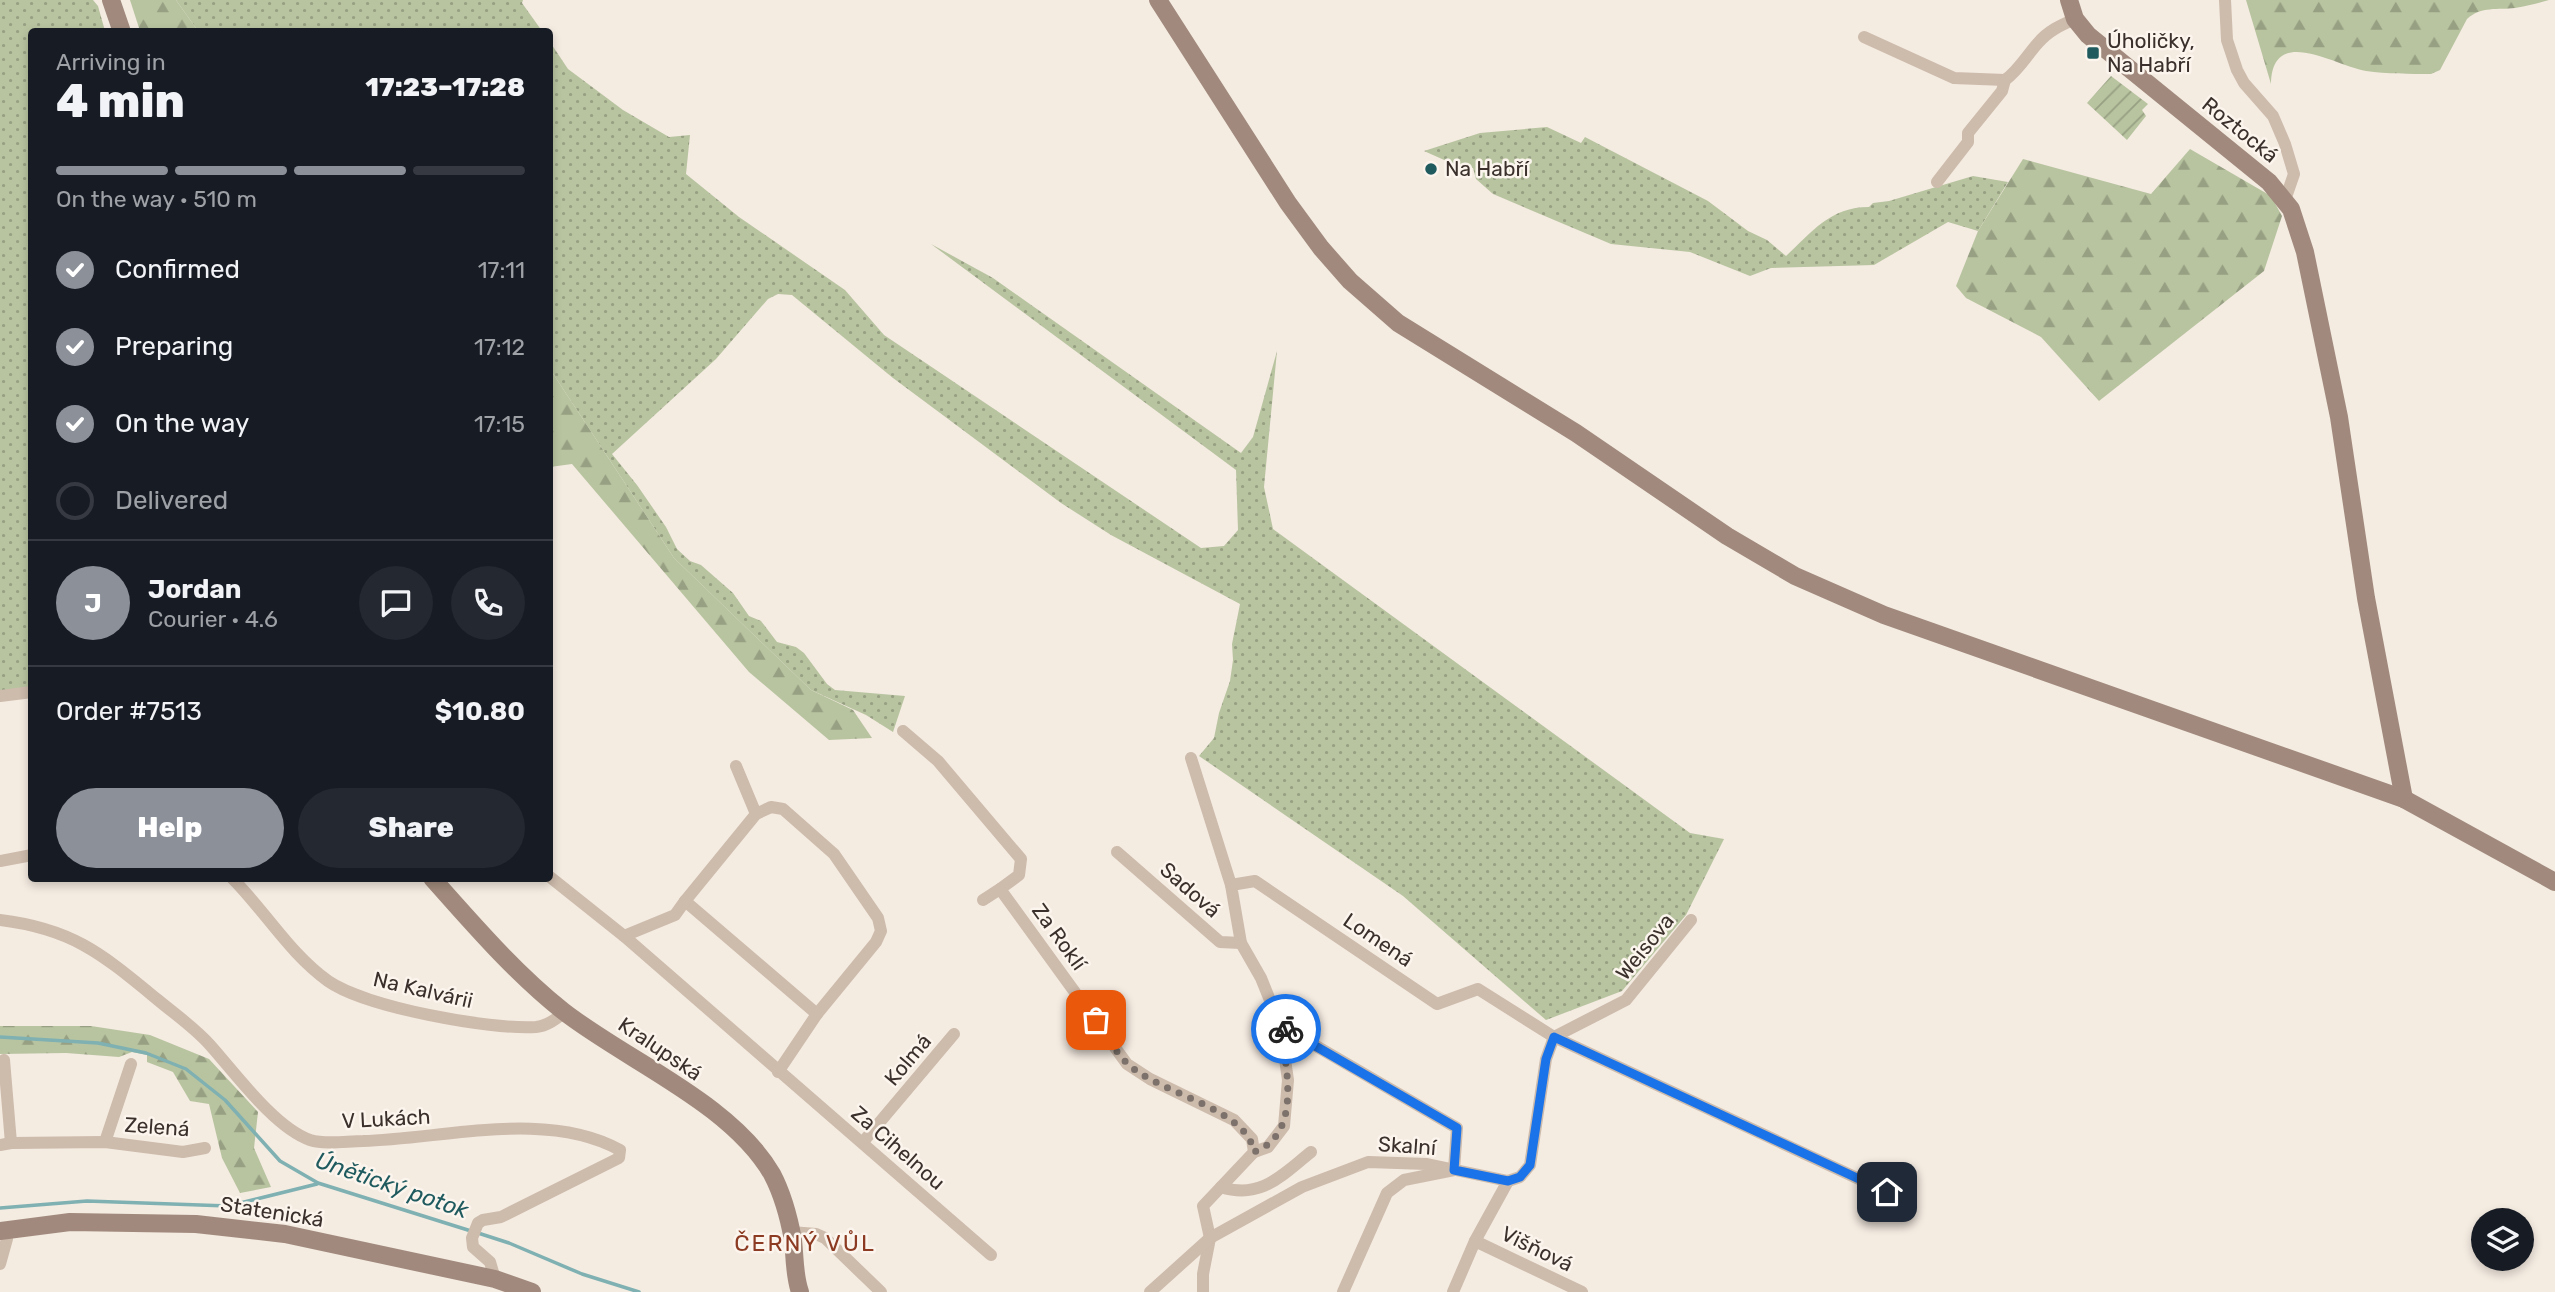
<!DOCTYPE html>
<html lang="en">
<head>
<meta charset="utf-8">
<style>
  :root { --surface:#171b24; --page:#242831; --text:#f1f3f6; --muted:#9ea1a6; --line:#363941; --accent:#8c9099 }
  body { margin:0; font-family:Rubik,sans-serif; background:var(--page); color:var(--text); height:100vh; display:flex; flex-direction:column; font-size:26px; white-space:nowrap }
  * { box-sizing:border-box; margin:0 }
  p { font-size:23px; color:var(--muted) }
  .icon { flex:none; width:38px; height:38px; fill:none; stroke:currentColor; stroke-width:2; stroke-linecap:round; stroke-linejoin:round }
  .map { position:relative; flex:1; overflow:hidden }
  .side { position:absolute; left:28px; top:28px; width:525px; height:854px; display:flex; flex-direction:column; background:var(--surface); border-radius:7px; box-shadow:0 4px 10px #0003 }
  .side>* { flex:none }
  .buttons { position:absolute; left:2471px; top:1208px; display:grid; gap:14px }
  .buttons a { display:grid; place-items:center; width:63px; height:63px; border-radius:50%; background:var(--surface); box-shadow:0 4px 10px #0003; font-size:35px }
  .pin { position:absolute; display:grid; place-items:center; width:60px; height:60px; color:#fff; margin:-30px; border-radius:14px; box-shadow:0 4px 10px #0006 }
  .courier { position:absolute; display:grid; place-items:center; width:70px; height:70px; margin:-35px; border:5px solid #1a73e8; border-radius:50%; background:#fff; color:#222; box-shadow:0 2px 9px #0007 }
  .headline em { font-style:normal; font-weight:800 }
  .headline div { display:flex; flex-direction:column-reverse }
  .headline { display:flex; align-items:center; justify-content:space-between; height:119px; padding:0 28px }
  h1 { font-size:46px; font-weight:800; line-height:52px }
  .bar { display:grid; grid-template-columns:repeat(4,1fr); gap:10px 7px; align-content:center; height:84px; padding:0 28px }
  .bar i { height:9px; border-radius:5px; background:var(--line) }
  .bar .selected { background:var(--accent) }
  .bar p { grid-column:span 4 }
  .line { display:flex; align-items:center; gap:18px; padding:0 28px; border-top:2px solid var(--line) }
  .line div { flex:1 }
  .round { display:grid; place-items:center; flex:none; width:74px; height:74px; border-radius:37px; background:var(--page) }
  ol { padding:0 28px; list-style:none }
  li { display:flex; align-items:center; gap:21px; height:77px }
  li p { margin-inline-start:auto }
  li .icon { padding:7px; border-radius:50%; background:var(--accent); color:#fff; stroke-width:4 }
  li:last-child { color:var(--muted) }
  li i { width:38px; height:38px; border:4px solid var(--line); border-radius:50% }
  .button { display:flex; gap:14px; margin-top:auto; padding:14px 28px }
  .button a { flex:1; height:80px; border-radius:42px; background:var(--accent); color:#fff; font-size:28px; font-weight:800; line-height:80px; text-align:center }
  .button a+a { background:var(--page); color:var(--text) }
  .map>svg:first-child { display:block }
</style>
</head>
<body>
<div class="map">
<svg width="2555" height="1292" viewBox="0 0 2555 1292">
  <defs>
    <pattern id="grass-dots" width="8" height="8" patternUnits="userSpaceOnUse" patternTransform="scale(1.75)"><rect width="8" height="8" fill="#b8c4a0"/><path d="M2 2h.1M6 6h.1" fill="none" stroke="#97a083" stroke-width="1.8" stroke-linecap="round"/></pattern>
    <pattern id="forest-firs" width="22" height="20" patternUnits="userSpaceOnUse" patternTransform="scale(1.75)"><rect width="22" height="20" fill="#b8c4a0"/><path d="M5 1l3.5 6h-7zM16 11l3.5 6h-7z" fill="#97a083"/></pattern>
    <pattern id="garden-furrows" width="10" height="10" patternUnits="userSpaceOnUse" patternTransform="scale(1.75)"><rect width="10" height="10" fill="#b8c4a0"/><path d="M-1 1l2-2M0 10L10 0M9 11l2-2" fill="none" stroke="#97a083"/></pattern>
  </defs>
  <rect width="100%" height="100%" fill="#f4ebe1"/>
  <g fill="url(#grass-dots)">
    <path d="M0,0H93L98,6L105,31L32,32V687L0,694Z"/>
    <path d="M176,0H523L522,3L542,31H198Z"/>
    <path d="M550,42L568,69L623,110L669,137L690,135L686,174L739,217L845,290L884,335L1201,548L1224,546L1238,530L1236,470L931,244L993,278L1241,453L1253,437L1277,351L1264,487L1273,529L1690,833L1724,839L1686,915L1622,991L1546,1020L1403,896L1199,756L1214,738L1219,713L1230,681L1233,660L1232,644L1240,604L1111,535L1061,503L893,378L792,295L778,294L768,299L716,359L612,454L637,485L666,527L677,549L690,561L701,565L733,593L749,616L761,621L777,642L796,647L804,653L827,684L835,690L905,696L893,732L866,715L811,690L674,558L550,369Z"/>
    <path d="M1547,127L1581,143L1585,137L1708,201L1748,231L1767,240L1786,256C1812,232 1830,207 1869,207L1873,203L1889,201L1973,176L2008,182L1978,231L1948,222L1874,265L1771,268L1750,276L1690,252L1611,244L1493,194L1476,179L1473,168L1451,163L1424,151L1480,133Z"/>
  </g>
  <g fill="url(#forest-firs)">
    <path d="M130,0H176L198,31H140Z"/>
    <path d="M2246,0H2549C2538,3 2527,6 2515,8C2498,10 2481,6 2467,19L2440,70L2431,74C2410,74 2387,74 2366,71C2335,66 2272,24 2271,84Z"/>
    <path d="M2190,149L2271,196L2282,216L2264,271L2099,401L2041,337L1966,298L1956,286L1978,231L2023,159L2151,194Z"/>
    <path d="M550,369L674,558L811,690L853,710L872,738L829,740L749,672L572,464L550,467Z"/>
    <path d="M0,1026H91L150,1035L209,1059L258,1112L254,1148L271,1187L240,1193L222,1158L209,1104L190,1101L173,1072L147,1062V1055L132,1052L119,1057L66,1053L0,1054Z"/>
  </g>
  <path fill="url(#garden-furrows)" d="M2111,76L2148,104L2142,110L2146,116L2127,140L2087,103Z"/>
  <g fill="none" stroke-linecap="round" stroke-linejoin="round">
    <g stroke="#7fb0b2" stroke-width="3.5">
      <path d="M0,1037L98,1043L146,1053L186,1069L225,1100L280,1161L318,1183L471,1231"/>
      <path d="M0,1208L87,1201L228,1206L317,1184"/>
      <path d="M478,1233L509,1243L582,1274L639,1292"/>
    </g>
    <g stroke="#cdbbac" stroke-width="12">
      <path d="M2225,0L2227,40L2237,70L2244,83L2273,116L2285,144L2294,174L2285,200"/>
      <path d="M1864,37L1954,78L2005,80"/>
      <path d="M1937,182L1968,142V133L2002,91L2005,80C2019,70 2027,55 2038,43C2048,31 2061,25 2075,19"/>
      <path d="M0,696L32,692"/>
      <path d="M903,731L938,761L1021,859L1019,875L1000,889L1127,1064L1150,1079L1234,1120L1252,1139L1254,1152L1203,1206L1210,1238L1203,1274V1292"/>
      <path d="M1191,758L1231,885"/>
      <path d="M736,766L756,814"/>
      <path d="M1117,852L1220,942L1241,943"/>
      <path d="M0,861L32,855"/>
      <path d="M550,877L624,936L991,1255"/>
      <path d="M232,878C265,911 290,954 328,981C365,1007 490,1030 536,1027C547,1026 556,1019 565,1012"/>
      <path d="M983,900L1000,889"/>
      <path d="M685,901L817,1014"/>
      <path d="M0,920C74,929 103,955 158,1000C176,1015 195,1028 210,1045C235,1073 275,1128 310,1140C326,1145 347,1141 363,1141C443,1139 546,1109 620,1150L619,1158L501,1217L483,1220L478,1223L472,1238L473,1247L490,1262L495,1279"/>
      <path d="M624,936L675,915L685,901L756,814L771,807L783,809L834,854L878,918L881,931L876,942L817,1014L778,1072"/>
      <path d="M1280,1025L1457,1128L1454,1170L1404,1180L1387,1193L1343,1292"/>
      <path d="M1554,1037L1626,1000L1691,920"/>
      <path d="M4,1060L11,1143"/>
      <path d="M105,1142L131,1064"/>
      <path d="M863,1142L954,1034"/>
      <path d="M0,1145L11,1143L105,1142L183,1152L205,1148"/>
      <path d="M1254,1152L1268,1147L1284,1126L1288,1080L1280,1025L1261,978L1241,943L1231,885L1255,881L1437,1004L1478,989L1554,1037L1887,1192"/>
      <path d="M1221,1187C1261,1200 1282,1175 1311,1152"/>
      <path d="M791,1232L816,1234L825,1238L881,1292"/>
      <path d="M1475,1241L1582,1292"/>
      <path d="M0,1264L7,1239L6,1230"/>
      <path d="M1150,1292L1210,1238L1302,1187L1368,1162L1427,1164L1508,1181L1520,1177L1530,1165L1546,1059L1554,1037"/>
      <path d="M1453,1292L1475,1241L1508,1181"/>
    </g>
    <g stroke="#a18a7d" stroke-width="18">
      <path d="M111,0L122,32"/>
      <path d="M1158,0L1288,203L1321,248L1350,281L1398,323L1576,433L1727,536L1795,576L1884,615L2404,799L2555,882"/>
      <path d="M2069,0L2075,19L2088,35L2269,182L2291,209L2305,252L2339,417L2366,598L2404,799"/>
      <path d="M432,878C473,924 515,973 563,1011C627,1061 731,1103 772,1174C782,1193 789,1218 793,1240C795,1257 794,1275 800,1292"/>
      <path d="M0,1231L70,1222L196,1224L285,1234L495,1279L532,1292"/>
    </g>
  </g>
  <g fill="none" stroke-linecap="round" stroke-linejoin="round">
    <path stroke="#7c716b" stroke-width="7" stroke-dasharray="0 12.6" d="M1096,1020C1106,1034 1115,1052 1128,1064C1160,1094 1247,1108 1254,1152C1303,1134 1286,1066 1280,1025L1286,1029"/>
    <path stroke="#1a73e8" stroke-width="9" d="M1286,1029L1457,1128L1454,1170L1508,1181L1520,1177L1530,1165L1546,1059L1554,1037L1887,1192"/>
  </g>
  <g fill="#1f5a5e" stroke="#fbf5ee" stroke-width="2.5">
    <rect x="2086" y="46" width="14" height="14" rx="3.5"/>
    <circle cx="1431" cy="169" r="7"/>
  </g>
  <g text-anchor="middle" stroke-width="5" stroke-linejoin="round" paint-order="stroke">
    <g font-size="21" fill="#3b302b" stroke="#fbf5ee" text-anchor="start">
      <text x="2107" y="48">Úholičky,<tspan x="2107" dy="24">Na Habří</tspan></text>
      <text x="1445" y="176">Na Habří</text>
    </g>
    <g font-size="21" fill="#3b302b" stroke="#fbf5ee">
      <text transform="translate(2240 130) rotate(39)" y="7">Roztocká</text>
      <text transform="translate(1190 890) rotate(41)" y="7">Sadová</text>
      <text transform="translate(1059 937) rotate(54)" y="7">Za Roklí</text>
      <text transform="translate(1378 940) rotate(34)" y="7">Lomená</text>
      <text transform="translate(1645 947) rotate(-51)" y="7">Weisova</text>
      <text transform="translate(423 990) rotate(13)" y="7">Na Kalvárii</text>
      <text transform="translate(660 1049) rotate(34)" y="7">Kralupská</text>
      <text transform="translate(908 1060) rotate(-50)" y="7">Kolmá</text>
      <text transform="translate(386 1119) rotate(-3)" y="7">V Lukách</text>
      <text transform="translate(157 1127) rotate(4)" y="7">Zelená</text>
      <text transform="translate(1407 1146) rotate(4)" y="7">Skalní</text>
      <text transform="translate(898 1148) rotate(41)" y="7">Za Cihelnou</text>
      <text transform="translate(272 1212) rotate(9)" y="7">Statenická</text>
      <text transform="translate(1537 1249) rotate(26)" y="7">Višňová</text>
    </g>
    <g font-size="23" font-style="italic" fill="#1f5a5e" stroke="#fbf5ee">
      <text transform="translate(392 1185) rotate(19)" y="8">Únětický potok</text>
    </g>
    <g font-size="23" letter-spacing="2" fill="#8c3b22" stroke="#fbf5ee">
      <text x="805" y="1251">ČERNÝ VŮL</text>
    </g>
  </g>
</svg>
<div class="buttons">
<a><svg class="icon" aria-label="layers" viewBox="0 0 24 24"><path d="M12 4l9 5-9 5-9-5zM3 14l9 5 9-5"/></svg></a>
</div>
<div class="pin" style="left:1096px;top:1020px;background:#ea580c"><svg class="icon" aria-label="bag" viewBox="0 0 24 24"><path d="M5 8h14l-1 12H6zM9 8a3 3 0 0 1 6 0"/></svg></div>
<div class="pin" style="left:1887px;top:1192px;background:#1f2937"><svg class="icon" aria-label="home" viewBox="0 0 24 24"><path d="M3 11l9-7 9 7M6 9v11h12V9"/></svg></div>
<div class="courier" style="left:1286px;top:1029px"><svg class="icon" aria-label="bike" viewBox="0 0 24 24"><circle cx="6" cy="16" r="4"/><circle cx="18" cy="16" r="4"/><path d="M6 16l4-8h5l3 8M10 8l3 8H6M13 5h3"/></svg></div>
<section class="side">
<div class="headline"><div><h1>4 min</h1><p>Arriving in</p></div><em>17:23–17:28</em></div>
<div class="bar"><i class="selected"></i><i class="selected"></i><i class="selected"></i><i></i><p>On the way · 510 m</p></div>
<ol>
<li><svg class="icon" aria-label="check" viewBox="0 0 24 24"><path d="M5 12l5 5 9-10"/></svg>Confirmed<p>17:11</p></li>
<li><svg class="icon" aria-label="check" viewBox="0 0 24 24"><path d="M5 12l5 5 9-10"/></svg>Preparing<p>17:12</p></li>
<li><svg class="icon" aria-label="check" viewBox="0 0 24 24"><path d="M5 12l5 5 9-10"/></svg>On the way<p>17:15</p></li>
<li><i></i>Delivered</li>
</ol>
<div class="line" style="height:126px"><b class="round" style="background:var(--accent);color:#fff">J</b><div><b>Jordan</b><p>Courier · 4.6</p></div><a class="round"><svg class="icon" aria-label="chat" viewBox="0 0 24 24"><path d="M4 5h16v11H9l-5 4z"/></svg></a><a class="round"><svg class="icon" aria-label="phone" viewBox="0 0 24 24"><path d="M5 4h4l2 5-3 2q2 4 5 5l2-3 5 2v4C11 20 4 13 5 4z"/></svg></a></div>
<div class="line" style="height:91px"><div>Order #7513</div><b>$10.80</b></div>
<div class="button"><a>Help</a><a>Share</a></div>
</section>
</div>
</body>
</html>
